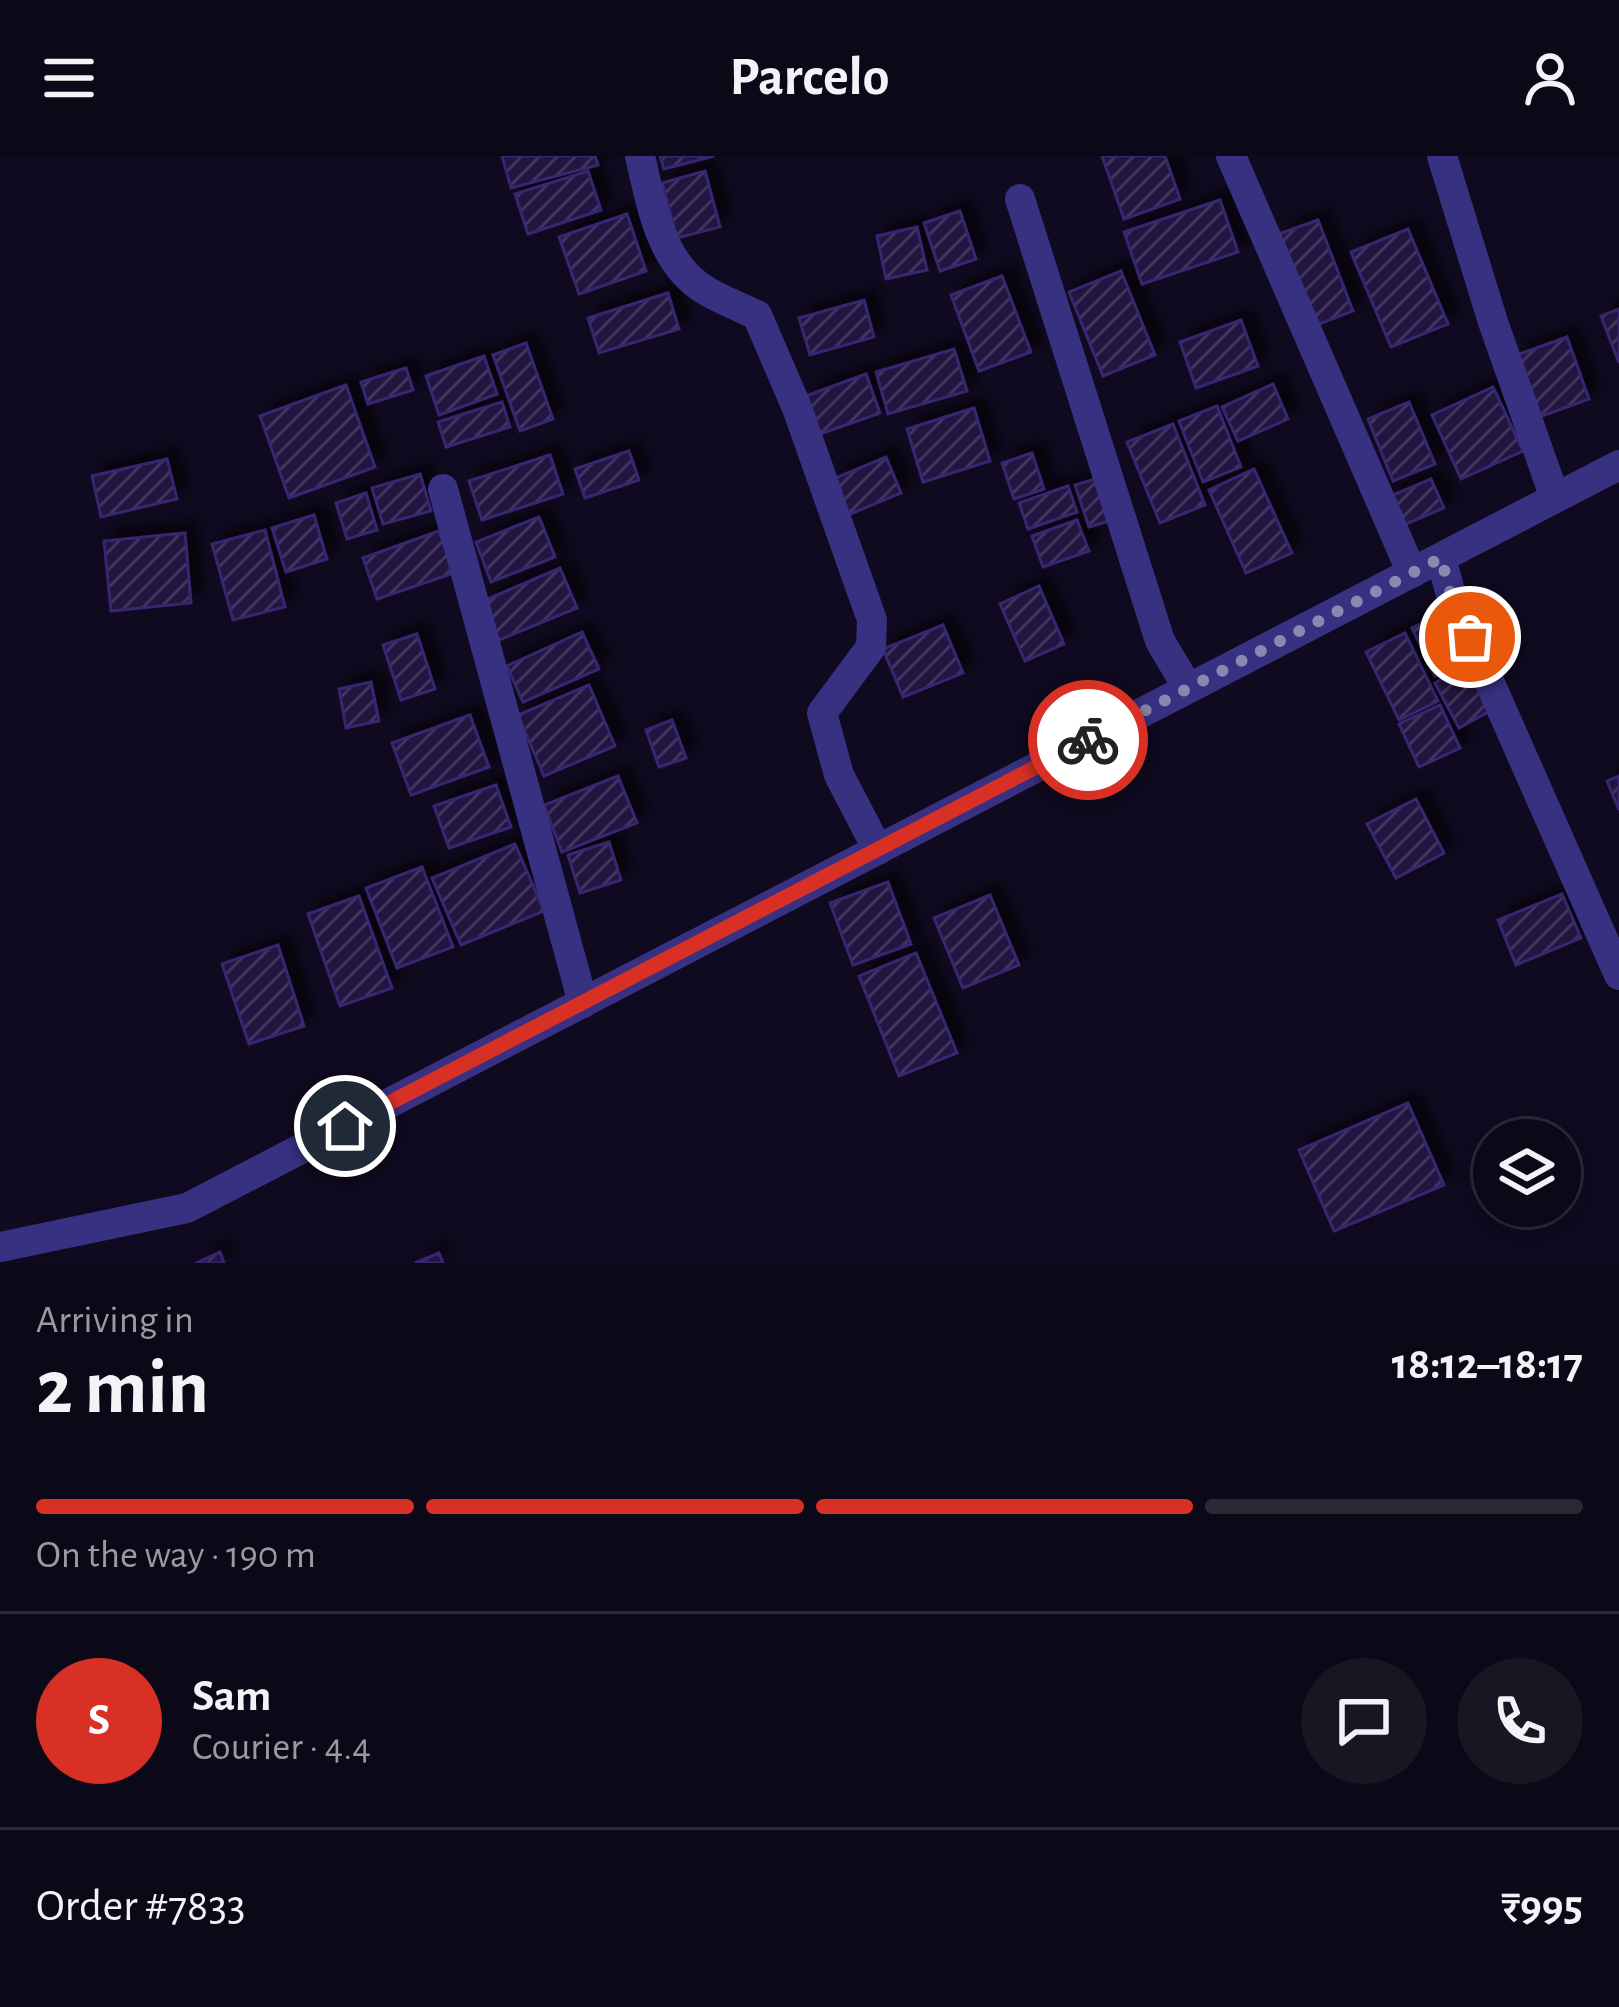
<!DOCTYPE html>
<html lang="en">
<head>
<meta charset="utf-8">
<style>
  :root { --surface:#0b0817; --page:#191624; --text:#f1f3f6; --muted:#9a9aa1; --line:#2b2936; --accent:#d93025 }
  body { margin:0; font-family:"Alegreya Sans",sans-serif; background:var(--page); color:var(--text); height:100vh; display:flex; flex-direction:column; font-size:45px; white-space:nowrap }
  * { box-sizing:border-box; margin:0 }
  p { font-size:39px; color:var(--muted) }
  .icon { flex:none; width:66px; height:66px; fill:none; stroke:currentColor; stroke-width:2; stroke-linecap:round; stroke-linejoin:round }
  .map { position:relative; height:1107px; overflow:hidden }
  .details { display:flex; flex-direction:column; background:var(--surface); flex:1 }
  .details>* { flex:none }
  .controls { position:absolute; left:1473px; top:963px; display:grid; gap:24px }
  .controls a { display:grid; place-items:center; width:108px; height:108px; border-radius:50%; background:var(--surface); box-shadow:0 6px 18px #0003,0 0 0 3px var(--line); font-size:60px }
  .pin { position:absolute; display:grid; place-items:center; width:102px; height:102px; color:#fff; margin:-51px; border:6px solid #fff; border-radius:50%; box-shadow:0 3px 12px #0007 }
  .courier { position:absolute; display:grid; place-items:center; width:120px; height:120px; margin:-60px; border:9px solid #d93025; border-radius:50%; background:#fff; color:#222; box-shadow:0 3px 15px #0007 }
  .summary em { font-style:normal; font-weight:700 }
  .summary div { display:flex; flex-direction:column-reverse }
  .summary { display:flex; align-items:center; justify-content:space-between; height:204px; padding:0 36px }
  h1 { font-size:78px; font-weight:700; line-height:90px }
  .bar { display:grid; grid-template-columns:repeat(4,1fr); gap:18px 12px; align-content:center; height:144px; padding:0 36px }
  .bar i { height:15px; border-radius:9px; background:var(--line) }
  .bar .active { background:var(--accent) }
  .bar p { grid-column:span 4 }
  .line { display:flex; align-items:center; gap:30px; padding:0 36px; border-top:3px solid var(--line) }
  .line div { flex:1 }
  .round { display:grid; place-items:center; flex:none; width:126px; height:126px; border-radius:63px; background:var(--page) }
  header { display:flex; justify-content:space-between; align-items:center; height:156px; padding:0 36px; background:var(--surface); font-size:54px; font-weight:700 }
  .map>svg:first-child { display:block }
</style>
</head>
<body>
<header><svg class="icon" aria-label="menu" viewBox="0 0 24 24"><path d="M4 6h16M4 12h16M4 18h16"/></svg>Parcelo<svg class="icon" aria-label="person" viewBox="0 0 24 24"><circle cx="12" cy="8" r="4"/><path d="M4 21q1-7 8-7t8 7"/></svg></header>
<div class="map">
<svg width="1619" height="1107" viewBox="0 0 1619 1107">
  <defs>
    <pattern id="building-hatch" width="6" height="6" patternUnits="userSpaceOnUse" patternTransform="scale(3)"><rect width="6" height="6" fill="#201541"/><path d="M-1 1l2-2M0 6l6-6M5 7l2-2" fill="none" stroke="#3f365e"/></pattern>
    <filter id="shadow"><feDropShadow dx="11" dy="-11" stdDeviation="6" flood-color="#0009"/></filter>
  </defs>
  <rect width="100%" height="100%" fill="#0f0a1f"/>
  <g fill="url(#building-hatch)" stroke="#37256f" stroke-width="3" filter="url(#shadow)">
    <path d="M502,0H595L598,9L511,32Z"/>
    <path d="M660,0H714L664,13Z"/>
    <path d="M1102,0H1165L1180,43L1124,63Z"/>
    <path d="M588,15L601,54L528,78L515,38Z"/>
    <path d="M705,15L720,71L677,82L662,27Z"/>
    <path d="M1220,44L1238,96L1142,128L1124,76Z"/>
    <path d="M960,55L976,103L940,115L924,67Z"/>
    <path d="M627,58L646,115L579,138L559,81Z"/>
    <path d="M1318,64L1353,155L1314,170L1279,78Z"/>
    <path d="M917,71L927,114L886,123L877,80Z"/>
    <path d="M1408,73L1448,168L1391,191L1351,96Z"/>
    <path d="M1121,115L1155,199L1103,220L1069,136Z"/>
    <path d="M1002,120L1031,196L979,215L951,139Z"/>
    <path d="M668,137L679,173L599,197L588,162Z"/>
    <path d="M864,144L874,181L810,199L799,162Z"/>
    <path d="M1619,153V207L1601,160Z"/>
    <path d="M1241,164L1258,210L1196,232L1180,186Z"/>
    <path d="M1567,181L1589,243L1539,261L1517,199Z"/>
    <path d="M526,187L553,263L520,275L493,199Z"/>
    <path d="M954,193L967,235L888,258L876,216Z"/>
    <path d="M484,200L497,238L439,259L426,220Z"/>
    <path d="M406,212L413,234L368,248L361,226Z"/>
    <path d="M866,218L880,257L820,278L806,240Z"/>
    <path d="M1273,228L1288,263L1238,285L1222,251Z"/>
    <path d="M346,229L375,311L289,342L260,260Z"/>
    <path d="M1493,231L1523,295L1461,323L1432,259Z"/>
    <path d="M502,246L510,271L446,291L438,266Z"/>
    <path d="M1409,246L1435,308L1393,325L1368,263Z"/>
    <path d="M1217,250L1241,311L1203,326L1179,265Z"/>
    <path d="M974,252L990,305L923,326L907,273Z"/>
    <path d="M1173,268L1205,349L1160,367L1127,286Z"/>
    <path d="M629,295L639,324L585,342L575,313Z"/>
    <path d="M1032,297L1044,333L1014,343L1002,307Z"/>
    <path d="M550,299L563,338L482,364L469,325Z"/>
    <path d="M886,301L901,337L848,359L833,323Z"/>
    <path d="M167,303L177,343L101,361L92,320Z"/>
    <path d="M1254,313L1292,397L1246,417L1209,334Z"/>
    <path d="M420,318L431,355L383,368L372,332Z"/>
    <path d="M1102,321L1116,363L1089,371L1075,329Z"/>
    <path d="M1431,323L1444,352L1399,371L1386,342Z"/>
    <path d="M1068,330L1077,356L1028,373L1019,347Z"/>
    <path d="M366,337L377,374L347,383L336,347Z"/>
    <path d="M314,359L327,403L286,416L272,372Z"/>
    <path d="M539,361L555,401L491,426L476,386Z"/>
    <path d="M1077,364L1089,395L1043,411L1032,380Z"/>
    <path d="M265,374L285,451L233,464L212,388Z"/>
    <path d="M439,375L454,417L377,443L363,402Z"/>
    <path d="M185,377L191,447L111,455L104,385Z"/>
    <path d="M560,412L577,452L499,484L483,445Z"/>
    <path d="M1039,430L1064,488L1025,505L1000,448Z"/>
    <path d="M1445,457L1467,505L1435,520L1412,472Z"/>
    <path d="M943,469L963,517L903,541L883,493Z"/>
    <path d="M582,476L599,513L523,546L507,510Z"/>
    <path d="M1405,477L1438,545L1399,564L1366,496Z"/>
    <path d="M417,478L435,533L401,544L383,489Z"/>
    <path d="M1467,509L1492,554L1459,572L1435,527Z"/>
    <path d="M371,526L379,565L346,572L339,533Z"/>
    <path d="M589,529L615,590L544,620L518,559Z"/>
    <path d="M1440,549L1460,592L1419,611L1399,568Z"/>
    <path d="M470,559L489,611L411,639L392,587Z"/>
    <path d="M672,564L686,602L659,611L646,574Z"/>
    <path d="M618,620L637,667L562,696L544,649Z"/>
    <path d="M1619,620V654L1607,625Z"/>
    <path d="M496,629L511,671L449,692L434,650Z"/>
    <path d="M1416,643L1444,697L1396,722L1367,668Z"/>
    <path d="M609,686L621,724L580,737L568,699Z"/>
    <path d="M515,688L544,755L461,789L432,722Z"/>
    <path d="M422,711L453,791L397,812L366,732Z"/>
    <path d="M888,726L911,788L853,809L830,747Z"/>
    <path d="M1562,738L1581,782L1516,809L1498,764Z"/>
    <path d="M990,739L1019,809L963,832L934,762Z"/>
    <path d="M359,740L392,832L340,850L308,758Z"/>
    <path d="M278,789L304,870L249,888L222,808Z"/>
    <path d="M916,797L957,897L899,920L859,820Z"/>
    <path d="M1408,947L1444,1029L1334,1075L1299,994Z"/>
    <path d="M220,1096L224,1107H196Z"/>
    <path d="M439,1097L443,1107H415Z"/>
  </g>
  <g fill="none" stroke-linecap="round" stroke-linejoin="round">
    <g stroke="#383182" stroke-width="30">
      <path d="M640,0C651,47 660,107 705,134C721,144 740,151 757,159L797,252L872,464L871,491L822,557L839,619L878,694"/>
      <path d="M1231,0L1412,417"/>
      <path d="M1442,0L1493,166L1555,342"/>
      <path d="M1020,43L1160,485L1188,532"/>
      <path d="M443,333L583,847"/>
      <path d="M1441,402L1451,439L1619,819"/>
      <path d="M0,1091L187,1052L1619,309"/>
    </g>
  </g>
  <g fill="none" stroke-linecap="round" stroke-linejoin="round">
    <path stroke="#8d86b1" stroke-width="12" stroke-dasharray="0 21.6" d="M1088,584L1441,402L1451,439L1470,481"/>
    <path stroke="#d93025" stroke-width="15" d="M345,970L1088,584"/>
  </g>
</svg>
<div class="controls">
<a><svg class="icon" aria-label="layers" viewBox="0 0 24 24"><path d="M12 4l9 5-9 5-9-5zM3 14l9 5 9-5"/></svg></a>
</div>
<div class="pin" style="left:1470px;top:481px;background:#ea580c"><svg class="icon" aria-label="bag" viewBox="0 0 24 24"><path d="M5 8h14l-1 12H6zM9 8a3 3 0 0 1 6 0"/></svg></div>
<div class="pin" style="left:345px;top:970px;background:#1f2937"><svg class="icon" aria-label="home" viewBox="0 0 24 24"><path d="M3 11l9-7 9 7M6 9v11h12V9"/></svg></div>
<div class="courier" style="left:1088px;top:584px"><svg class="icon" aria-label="bike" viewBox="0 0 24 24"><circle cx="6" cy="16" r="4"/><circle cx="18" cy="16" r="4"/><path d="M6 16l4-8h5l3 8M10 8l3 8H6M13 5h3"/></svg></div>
</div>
<section class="details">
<div class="summary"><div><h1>2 min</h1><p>Arriving in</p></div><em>18:12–18:17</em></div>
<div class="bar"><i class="active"></i><i class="active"></i><i class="active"></i><i></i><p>On the way · 190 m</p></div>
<div class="line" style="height:216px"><b class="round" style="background:var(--accent);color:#fff">S</b><div><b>Sam</b><p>Courier · 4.4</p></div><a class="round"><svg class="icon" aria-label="chat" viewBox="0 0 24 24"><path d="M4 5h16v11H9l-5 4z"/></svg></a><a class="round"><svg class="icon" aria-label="phone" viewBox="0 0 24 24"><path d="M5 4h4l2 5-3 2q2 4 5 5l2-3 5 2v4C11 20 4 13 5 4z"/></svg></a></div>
<div class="line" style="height:156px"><div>Order #7833</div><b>₹995</b></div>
</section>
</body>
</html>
